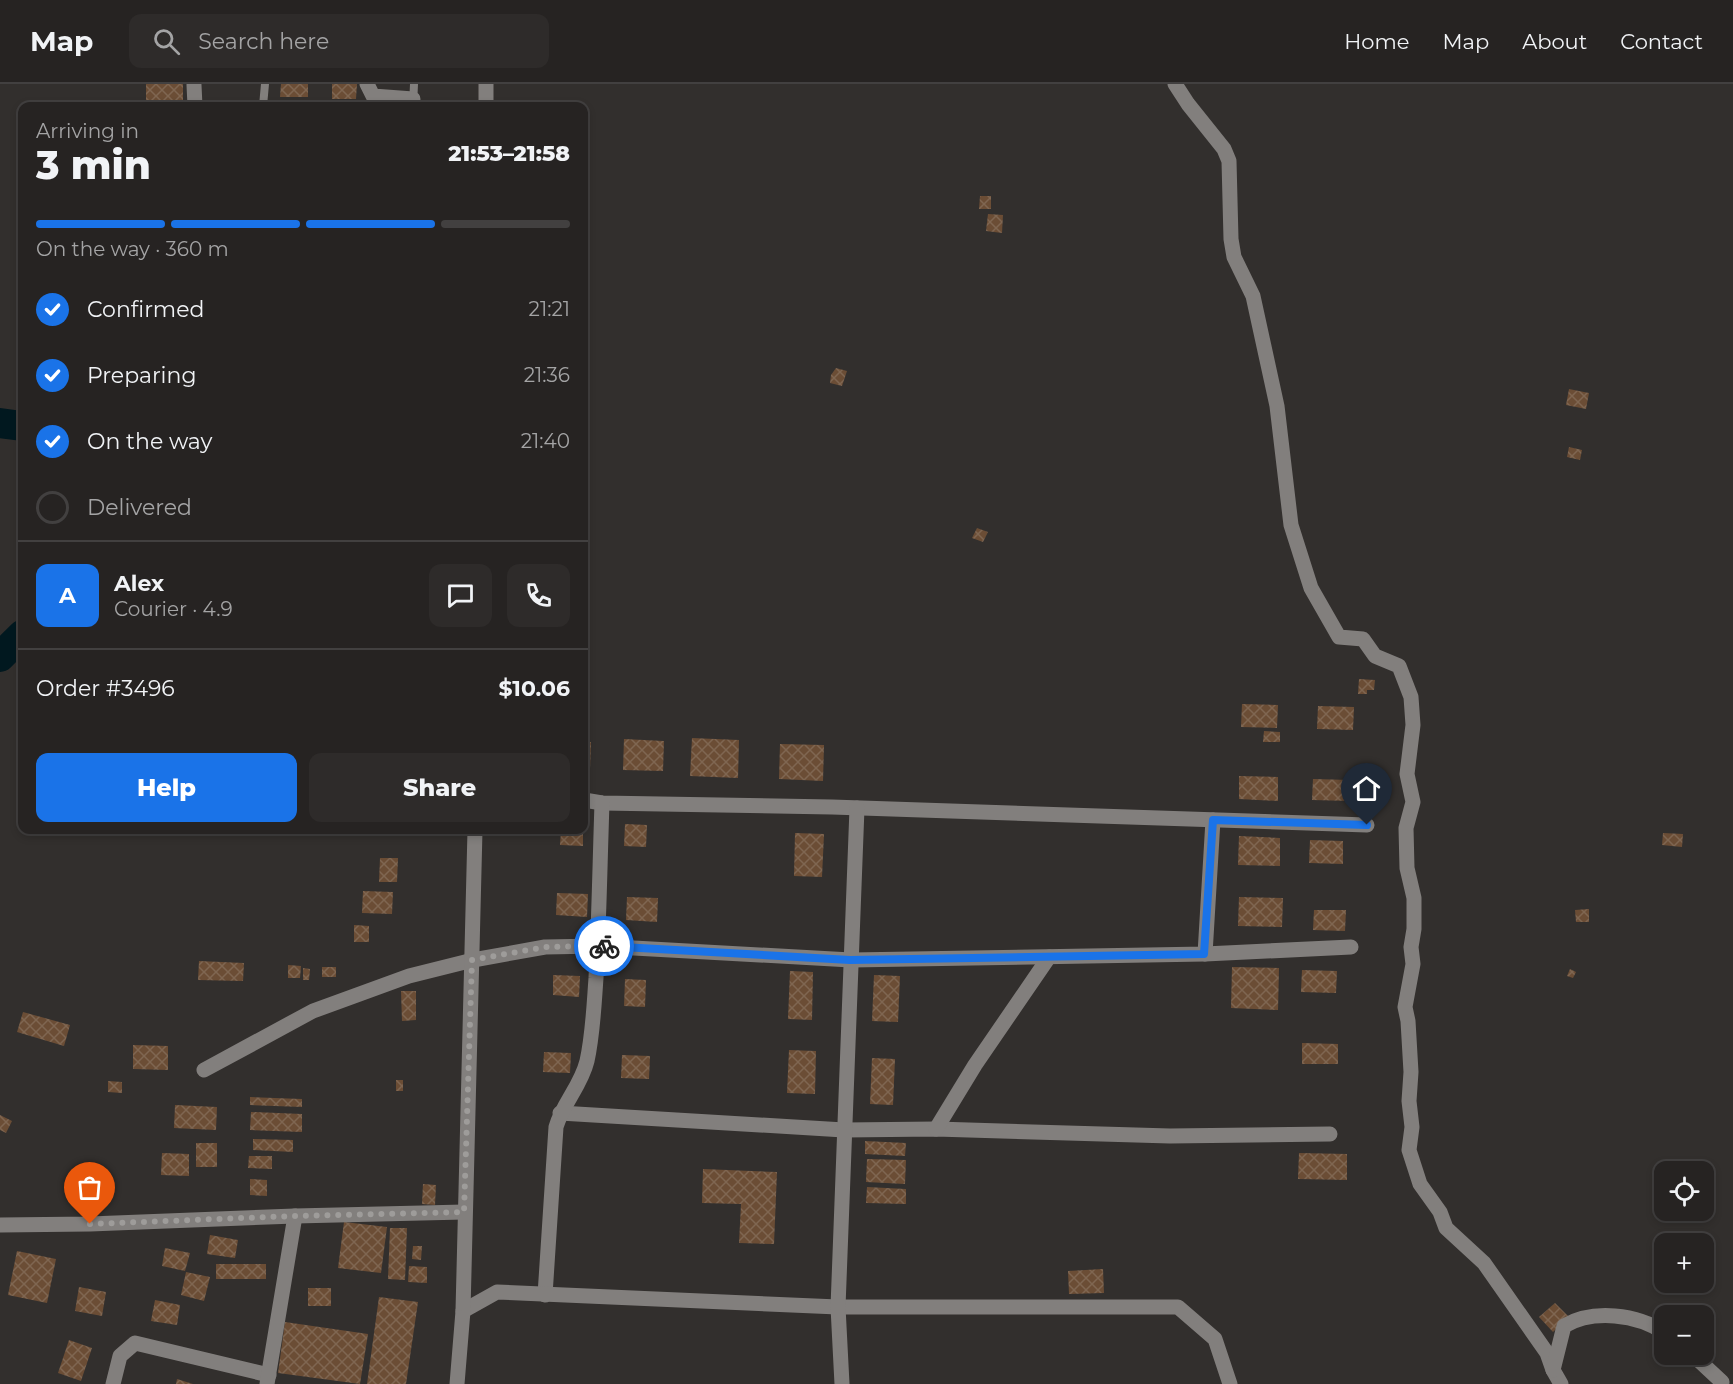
<!DOCTYPE html>
<html lang="en">
<head>
<meta charset="utf-8">
<style>
  :root { --surface:#262322; --page:#2e2b2a; --text:#f1f3f6; --muted:#a4a4a5; --line:#424040; --accent:#1a73e8 }
  body { margin:0; font-family:Montserrat,sans-serif; background:var(--page); color:var(--text); height:100vh; display:flex; flex-direction:column; font-size:22px; white-space:nowrap }
  * { box-sizing:border-box; margin:0 }
  p { font-size:20px; color:var(--muted) }
  .icon { flex:none; width:33px; height:33px; fill:none; stroke:currentColor; stroke-width:2; stroke-linecap:round; stroke-linejoin:round }
  .map { position:relative; flex:1; overflow:hidden }
  .drawer { position:absolute; left:18px; top:18px; width:570px; height:732px; display:flex; flex-direction:column; background:var(--surface); border-radius:12px; box-shadow:0 3px 9px #0003,0 0 0 2px var(--line) }
  .drawer>* { flex:none }
  .buttons { position:absolute; left:1654px; top:1077px; display:grid; gap:12px }
  .buttons a { display:grid; place-items:center; width:60px; height:60px; border-radius:12px; background:var(--surface); box-shadow:0 3px 9px #0003,0 0 0 2px var(--line); font-size:30px }
  .pin { position:absolute; display:grid; place-items:center; width:51px; height:51px; color:#fff; margin:-62px -26px; border-radius:50% 50% 50% 0; rotate:-45deg; box-shadow:0 0 6px #0007 }
  .pin .icon { rotate:45deg }
  .courier { position:absolute; display:grid; place-items:center; width:60px; height:60px; margin:-30px; border:4px solid #1a73e8; border-radius:50%; background:#fff; color:#222; box-shadow:0 2px 8px #0007 }
  .head em { font-style:normal; font-weight:800 }
  .head div { display:flex; flex-direction:column-reverse }
  .head { display:flex; align-items:center; justify-content:space-between; height:102px; padding:0 18px }
  h1 { font-size:39px; font-weight:800; line-height:45px }
  .bar { display:grid; grid-template-columns:repeat(4,1fr); gap:9px 6px; align-content:center; height:72px; padding:0 18px }
  .bar i { height:8px; border-radius:4px; background:var(--line) }
  .bar .active { background:var(--accent) }
  .bar p { grid-column:span 4 }
  .line { display:flex; align-items:center; gap:15px; padding:0 18px; border-top:2px solid var(--line) }
  .line div { flex:1 }
  .round { display:grid; place-items:center; flex:none; width:63px; height:63px; border-radius:12px; background:var(--page) }
  ol { padding:0 18px; list-style:none }
  li { display:flex; align-items:center; gap:18px; height:66px }
  li p { margin-inline-start:auto }
  li .icon { padding:6px; border-radius:50%; background:var(--accent); color:#fff; stroke-width:4 }
  li:last-child { color:var(--muted) }
  li i { width:33px; height:33px; border:3px solid var(--line); border-radius:50% }
  .primary-button { display:flex; gap:12px; margin-top:auto; padding:12px 18px }
  .primary-button a { flex:1; height:69px; border-radius:12px; background:var(--accent); color:#fff; font-size:24px; font-weight:800; line-height:69px; text-align:center }
  .primary-button a+a { background:var(--page); color:var(--text) }
  header { display:flex; align-items:center; gap:36px; box-sizing:border-box; height:84px; padding:0 30px; background:var(--surface); border-bottom:2px solid var(--line) }
  header strong { font-size:28px }
  nav { display:flex; gap:33px; margin-inline-start:auto; font-size:21px }
  .search { width:420px; height:54px; background:var(--page); display:flex; align-items:center; gap:15px; box-sizing:border-box; padding:0 21px; border-radius:12px; color:var(--muted); font-size:22px }
  .map>svg:first-child { display:block }
</style>
</head>
<body>
<header>
<strong>Map</strong>
<div class="search"><svg class="icon" aria-label="search" viewBox="0 0 24 24"><circle cx="10" cy="10" r="6"/><path d="M15 15l6 6"/></svg>Search here</div>
<nav><a>Home</a><a>Map</a><a>About</a><a>Contact</a></nav>
</header>
<div class="map">
<svg width="1733" height="1300" viewBox="0 0 1733 1300">
  <defs>
    <pattern id="building-cross-hatch" width="8" height="8" patternUnits="userSpaceOnUse" patternTransform="scale(1.5)"><rect width="8" height="8" fill="#6b4d35"/><path d="M0 0l8 8M0 8l8-8" fill="none" stroke="#7f6651"/></pattern>
  </defs>
  <rect width="100%" height="100%" fill="#322f2d"/>
  <g fill="none" stroke-linecap="round" stroke-linejoin="round">
    <g stroke="#01181f" stroke-width="30">
      <path d="M0,339L22,342"/>
      <path d="M0,573L22,551"/>
    </g>
  </g>
  <g fill="url(#building-cross-hatch)">
    <rect x="146" y="0" width="37" height="22"/>
    <path d="M281,0H308V13H280Z"/>
    <path d="M332,0H357L356,15H332Z"/>
    <path d="M980,112H991V125H979Z"/>
    <path d="M988,130L1003,131L1002,149L986,147Z"/>
    <path d="M836,284L847,287L842,302L830,299L831,291Z"/>
    <path d="M1569,305L1589,309L1586,325L1566,321Z"/>
    <path d="M1569,363L1582,366L1580,376L1567,373Z"/>
    <path d="M977,444L988,448L983,458L972,454Z"/>
    <path d="M1359,595L1375,596L1374,606H1367V610H1358Z"/>
    <path d="M1242,620L1278,621L1277,644L1241,643Z"/>
    <path d="M1318,622L1354,623L1353,646L1317,645Z"/>
    <path d="M1264,647L1280,648V658H1263Z"/>
    <path d="M692,654L739,656L738,694L690,692Z"/>
    <path d="M624,655L664,657L663,687L623,686Z"/>
    <path d="M584,658H591L590,685L584,684Z"/>
    <path d="M780,660L824,661L823,697L779,695Z"/>
    <path d="M1239,692L1278,693V717L1239,715Z"/>
    <path d="M1313,695L1351,696V717L1312,716Z"/>
    <path d="M625,740L647,741L646,763L624,762Z"/>
    <path d="M561,746H583V762L560,761Z"/>
    <path d="M795,749L824,750L822,793L794,792Z"/>
    <path d="M1663,749L1683,750L1682,763L1662,761Z"/>
    <path d="M1239,752L1280,754V782L1238,781Z"/>
    <path d="M1310,756L1343,757V780L1309,779Z"/>
    <path d="M380,774H398L397,798H379Z"/>
    <path d="M363,807L393,808L392,830L362,829Z"/>
    <path d="M557,809L588,810L587,833L556,831Z"/>
    <path d="M627,813L658,814L657,838L626,836Z"/>
    <path d="M1239,813L1283,814L1282,843L1238,842Z"/>
    <path d="M1589,825V838H1576L1575,826Z"/>
    <path d="M1314,826H1346L1345,847L1313,846Z"/>
    <path d="M354,841L369,842V858H354Z"/>
    <path d="M199,877L244,879L243,897L198,896Z"/>
    <path d="M288,881L301,882L300,894H288Z"/>
    <rect x="322" y="883" width="14" height="10"/>
    <path d="M1232,883L1279,884L1278,926L1231,924Z"/>
    <path d="M303,884L310,885L309,896H303Z"/>
    <path d="M1570,885L1576,888L1573,894L1567,892Z"/>
    <path d="M1302,886L1337,887L1336,909L1301,908Z"/>
    <path d="M790,887L813,888L812,936L788,935Z"/>
    <path d="M553,891L580,892L579,913L553,911Z"/>
    <path d="M874,891L900,892L898,938L872,937Z"/>
    <path d="M625,895L646,896L645,923L624,922Z"/>
    <path d="M401,907H416V936L402,937Z"/>
    <path d="M23,928L70,941L64,962L17,948Z"/>
    <path d="M1302,959L1338,960V980H1302Z"/>
    <path d="M133,961L168,962V986L133,985Z"/>
    <path d="M789,966L816,967L815,1010L787,1009Z"/>
    <path d="M544,968L571,969L570,989L543,988Z"/>
    <path d="M622,971L650,972L649,995L621,994Z"/>
    <path d="M872,974L895,975L893,1021L870,1020Z"/>
    <rect x="396" y="996" width="7" height="11"/>
    <path d="M108,997L122,998V1009L108,1008Z"/>
    <path d="M250,1013L302,1015V1023L250,1021Z"/>
    <path d="M175,1021L217,1023L216,1046L174,1044Z"/>
    <path d="M251,1028L302,1030V1048L250,1046Z"/>
    <path d="M0,1031L12,1037L6,1049L0,1046Z"/>
    <path d="M253,1055L293,1056V1068L253,1066Z"/>
    <path d="M865,1057L906,1059L905,1072L865,1070Z"/>
    <rect x="196" y="1059" width="21" height="24"/>
    <path d="M162,1069L189,1070V1092L161,1091Z"/>
    <path d="M1299,1069L1347,1070V1096L1298,1095Z"/>
    <path d="M249,1072H272V1085L248,1084Z"/>
    <path d="M867,1075L906,1076L905,1100L866,1098Z"/>
    <path d="M703,1085L777,1088L774,1160L739,1159L741,1120L702,1119Z"/>
    <path d="M250,1095L267,1096V1112L250,1111Z"/>
    <path d="M423,1100L436,1101L435,1121L422,1120Z"/>
    <path d="M867,1103L906,1105V1120L866,1119Z"/>
    <path d="M344,1138L387,1143L381,1189L338,1184Z"/>
    <path d="M390,1144H407L405,1196L388,1195Z"/>
    <path d="M210,1151L238,1156L235,1174L207,1170Z"/>
    <path d="M413,1162H422L421,1176L412,1175Z"/>
    <path d="M165,1164L190,1169L185,1187L162,1182Z"/>
    <path d="M17,1167L56,1175L47,1219L8,1211Z"/>
    <rect x="216" y="1180" width="50" height="15"/>
    <path d="M409,1182L427,1183V1199L408,1198Z"/>
    <path d="M1103,1185L1104,1209L1069,1210L1068,1187Z"/>
    <path d="M186,1188L210,1193L204,1217L181,1211Z"/>
    <path d="M79,1203L106,1208L102,1232L75,1227Z"/>
    <rect x="308" y="1204" width="23" height="18"/>
    <path d="M379,1213L418,1218L406,1300H367Z"/>
    <path d="M155,1216L180,1221L177,1241L151,1237Z"/>
    <path d="M1555,1219L1569,1233L1553,1248L1539,1233Z"/>
    <path d="M285,1238L368,1250L360,1300L278,1289Z"/>
    <path d="M69,1256L92,1264L81,1297L58,1289Z"/>
    <path d="M177,1295L193,1300H176Z"/>
  </g>
  <g fill="none" stroke-linecap="round" stroke-linejoin="round">
    <g stroke="#827f7d" stroke-width="8">
      <path d="M263,22L265,0"/>
      <path d="M413,22L414,0"/>
    </g>
    <g stroke="#827f7d" stroke-width="15">
      <path d="M367,0L373,12L413,15"/>
      <path d="M1175,0L1188,20L1224,65L1229,77L1231,155L1234,173L1253,212L1277,322L1291,441L1311,504L1339,553L1363,555L1375,572L1399,582L1411,613L1413,641L1407,690L1413,718L1406,744L1407,784L1414,814V845L1411,863L1413,880L1405,923L1408,937L1411,988L1409,1017L1412,1043L1409,1066L1420,1100L1440,1128L1446,1144L1484,1179L1547,1269L1553,1286L1561,1300"/>
      <path d="M194,1L195,22"/>
      <path d="M486,22V0"/>
      <path d="M584,716L602,719L832,723L1367,741"/>
      <path d="M1205,870L1213,736"/>
      <path d="M204,986L313,927L409,892L473,876L545,863L598,862L851,876L1205,870L1351,863"/>
      <path d="M560,1029L844,1046L936,1045L1170,1052L1330,1050"/>
      <path d="M936,1045L975,981L1049,873"/>
      <path d="M0,1141L90,1140L295,1132L464,1128"/>
      <path d="M545,1211L556,1043C563,1019 581,1002 587,977C593,950 594,921 596,894C599,836 600,777 602,719"/>
      <path d="M463,1227L497,1208L838,1223H1178L1215,1255L1230,1300"/>
      <path d="M1692,1270L1722,1298"/>
      <path d="M1553,1286L1564,1242C1593,1225 1637,1230 1665,1249"/>
      <path d="M113,1300L120,1272L135,1259L269,1291"/>
      <path d="M267,1300L295,1132"/>
      <path d="M457,1300L463,1227L475,746"/>
      <path d="M842,1300L838,1223L857,724"/>
    </g>
  </g>
  <g fill="none" stroke-linecap="round" stroke-linejoin="round">
    <path stroke="#9e9c9a" stroke-width="6" stroke-dasharray="0 10.8" d="M90,1140L295,1132L464,1128L472,876L545,863L604,862"/>
    <path stroke="#1a73e8" stroke-width="8" d="M604,862L850,876L1204,870L1213,736L1367,741"/>
  </g>
</svg>
<div class="buttons">
<a><svg class="icon" aria-label="locate" viewBox="0 0 24 24"><circle cx="12" cy="12" r="6"/><path d="M12 2v4M12 18v4M2 12h4M18 12h4"/></svg></a>
<a>+</a>
<a>−</a>
</div>
<div class="pin" style="left:90px;top:1140px;background:#ea580c"><svg class="icon" aria-label="bag" viewBox="0 0 24 24"><path d="M5 8h14l-1 12H6zM9 8a3 3 0 0 1 6 0"/></svg></div>
<div class="pin" style="left:1367px;top:741px;background:#1f2937"><svg class="icon" aria-label="home" viewBox="0 0 24 24"><path d="M3 11l9-7 9 7M6 9v11h12V9"/></svg></div>
<div class="courier" style="left:604px;top:862px"><svg class="icon" aria-label="bike" viewBox="0 0 24 24"><circle cx="6" cy="16" r="4"/><circle cx="18" cy="16" r="4"/><path d="M6 16l4-8h5l3 8M10 8l3 8H6M13 5h3"/></svg></div>
<section class="drawer">
<div class="head"><div><h1>3 min</h1><p>Arriving in</p></div><em>21:53–21:58</em></div>
<div class="bar"><i class="active"></i><i class="active"></i><i class="active"></i><i></i><p>On the way · 360 m</p></div>
<ol>
<li><svg class="icon" aria-label="check" viewBox="0 0 24 24"><path d="M5 12l5 5 9-10"/></svg>Confirmed<p>21:21</p></li>
<li><svg class="icon" aria-label="check" viewBox="0 0 24 24"><path d="M5 12l5 5 9-10"/></svg>Preparing<p>21:36</p></li>
<li><svg class="icon" aria-label="check" viewBox="0 0 24 24"><path d="M5 12l5 5 9-10"/></svg>On the way<p>21:40</p></li>
<li><i></i>Delivered</li>
</ol>
<div class="line" style="height:108px"><b class="round" style="background:var(--accent);color:#fff">A</b><div><b>Alex</b><p>Courier · 4.9</p></div><a class="round"><svg class="icon" aria-label="chat" viewBox="0 0 24 24"><path d="M4 5h16v11H9l-5 4z"/></svg></a><a class="round"><svg class="icon" aria-label="phone" viewBox="0 0 24 24"><path d="M5 4h4l2 5-3 2q2 4 5 5l2-3 5 2v4C11 20 4 13 5 4z"/></svg></a></div>
<div class="line" style="height:78px"><div>Order #3496</div><b>$10.06</b></div>
<div class="primary-button"><a>Help</a><a>Share</a></div>
</section>
</div>
</body>
</html>
